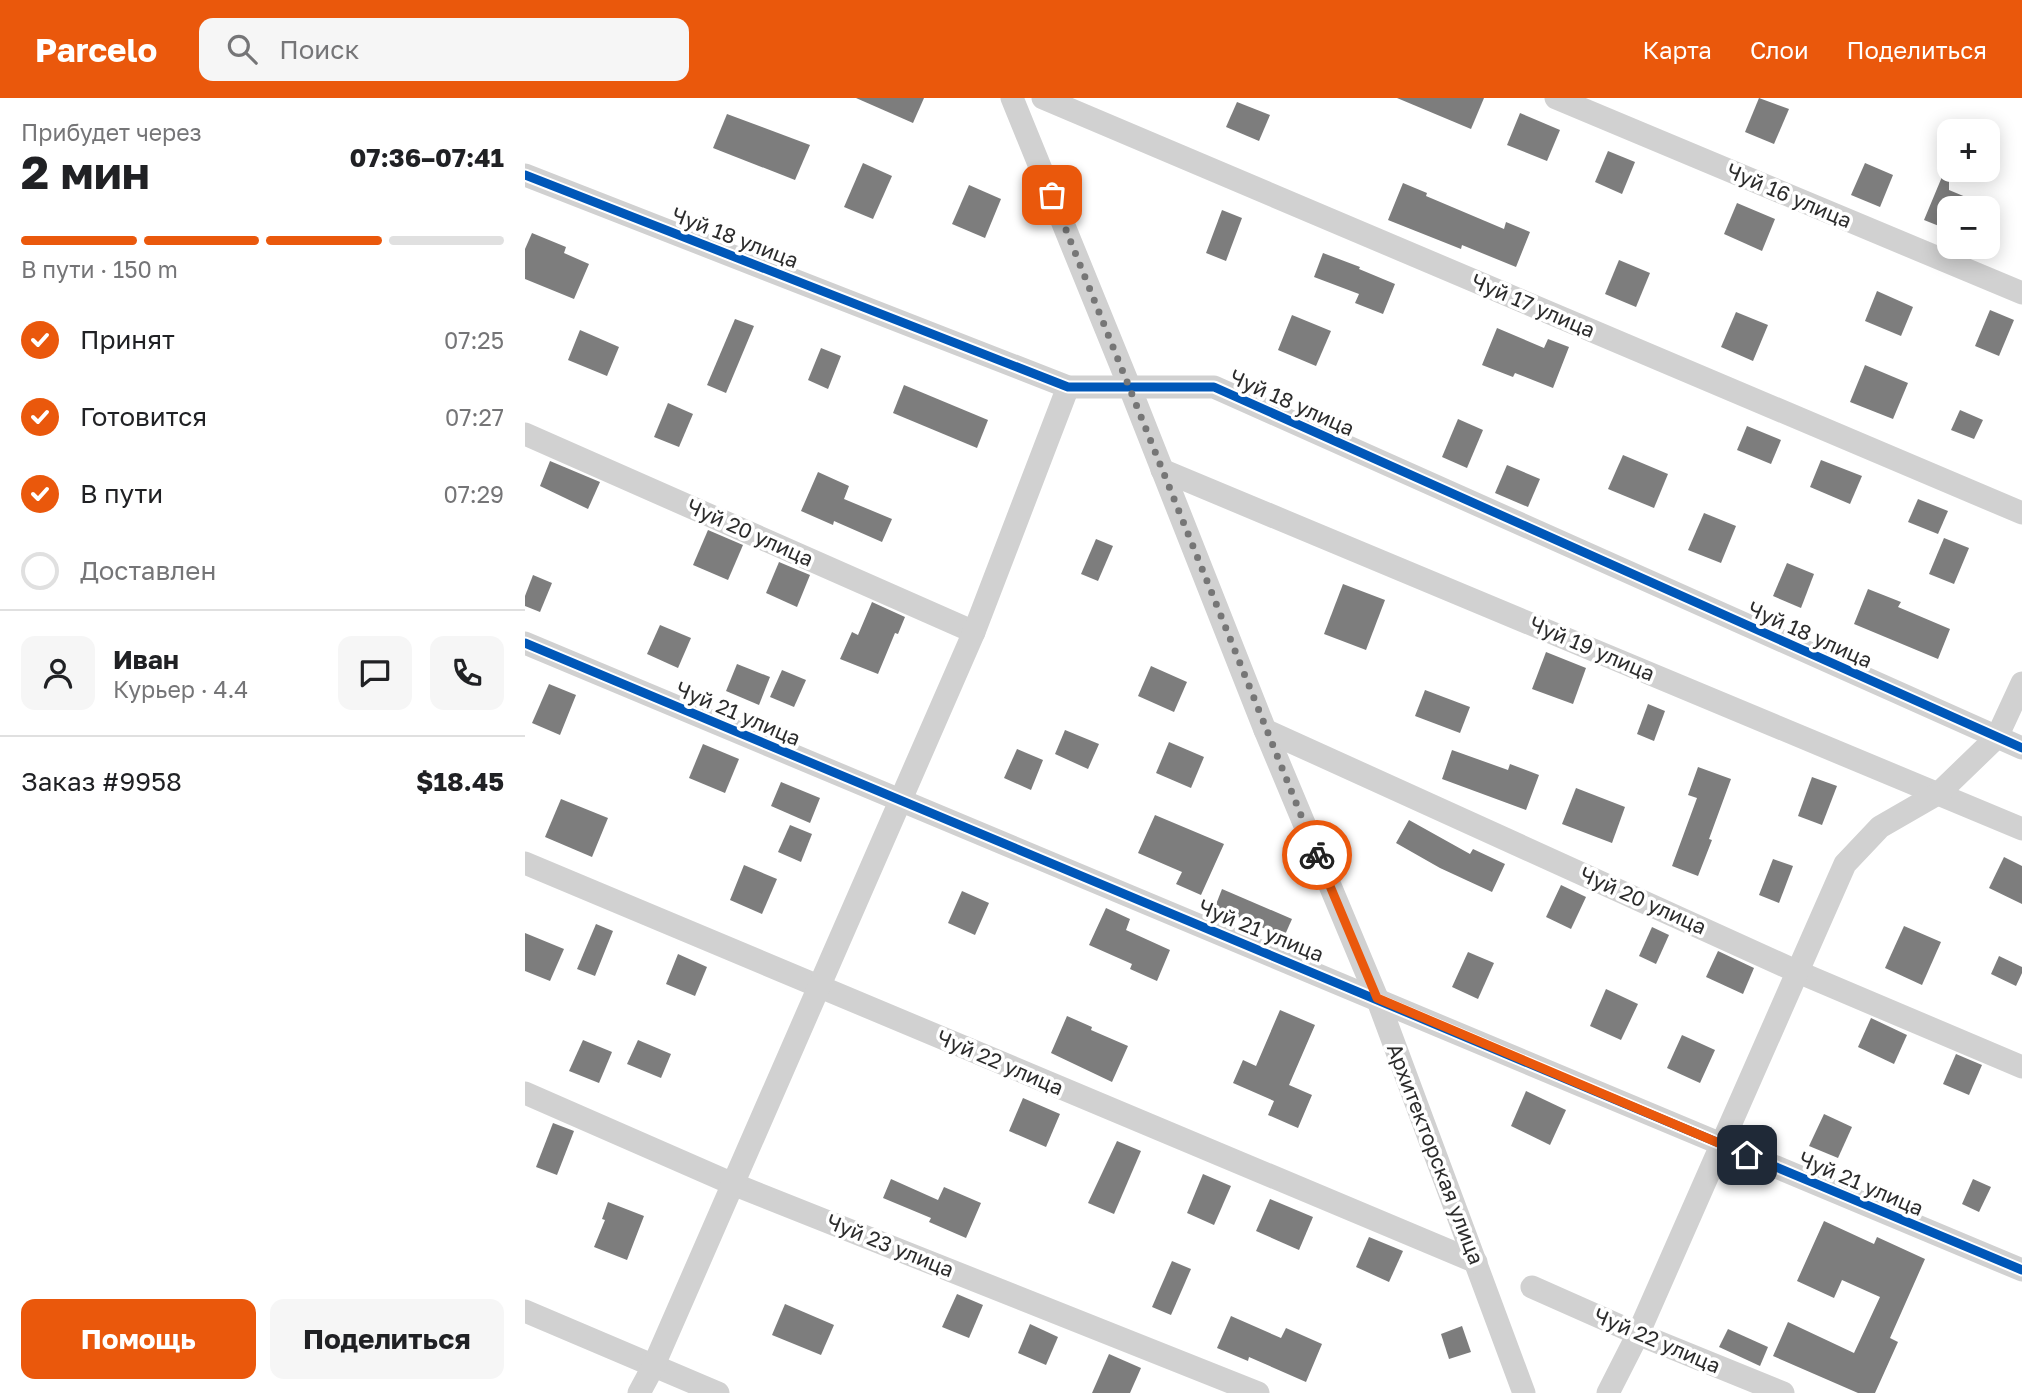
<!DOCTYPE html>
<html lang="ru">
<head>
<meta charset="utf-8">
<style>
  :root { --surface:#fff; --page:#f6f6f6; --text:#202124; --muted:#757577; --line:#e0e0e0; --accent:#ea580c }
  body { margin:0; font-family:"Golos Text",sans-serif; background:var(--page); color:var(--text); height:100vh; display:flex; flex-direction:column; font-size:26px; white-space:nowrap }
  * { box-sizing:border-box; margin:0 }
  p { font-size:23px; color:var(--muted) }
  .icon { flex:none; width:38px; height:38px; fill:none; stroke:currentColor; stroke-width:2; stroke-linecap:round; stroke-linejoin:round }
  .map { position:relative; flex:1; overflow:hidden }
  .details { display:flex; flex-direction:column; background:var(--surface); width:525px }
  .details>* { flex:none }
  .fabs { position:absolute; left:1412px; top:21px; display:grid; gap:14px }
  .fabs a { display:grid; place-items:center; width:63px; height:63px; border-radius:14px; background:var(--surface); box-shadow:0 4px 18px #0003; font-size:35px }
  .pin { position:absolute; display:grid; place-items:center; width:60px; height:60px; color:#fff; margin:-30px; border-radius:14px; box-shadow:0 4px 10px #0006 }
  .courier { position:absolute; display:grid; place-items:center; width:70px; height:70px; margin:-35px; border:5px solid #ea580c; border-radius:50%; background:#fff; color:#222; box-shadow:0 2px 9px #0007 }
  .overview em { font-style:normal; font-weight:700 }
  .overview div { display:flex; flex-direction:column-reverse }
  .overview { display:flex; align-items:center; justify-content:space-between; height:119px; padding:0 21px }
  h1 { font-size:46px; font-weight:700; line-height:52px }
  .bar { display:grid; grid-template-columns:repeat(4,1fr); gap:10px 7px; align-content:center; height:84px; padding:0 21px }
  .bar i { height:9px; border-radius:5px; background:var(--line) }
  .bar .active { background:var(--accent) }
  .bar p { grid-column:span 4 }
  .line { display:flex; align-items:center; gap:18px; padding:0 21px; border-top:2px solid var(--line) }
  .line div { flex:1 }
  .round { display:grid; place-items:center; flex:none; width:74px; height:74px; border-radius:14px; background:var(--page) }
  ol { padding:0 21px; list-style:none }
  li { display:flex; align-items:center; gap:21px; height:77px }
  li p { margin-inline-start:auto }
  li .icon { padding:7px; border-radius:50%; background:var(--accent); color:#fff; stroke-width:4 }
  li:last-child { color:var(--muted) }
  li i { width:38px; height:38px; border:4px solid var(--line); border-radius:50% }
  .action { display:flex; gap:14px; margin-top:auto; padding:14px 21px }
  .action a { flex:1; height:80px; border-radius:14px; background:var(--accent); color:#fff; font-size:28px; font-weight:700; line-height:80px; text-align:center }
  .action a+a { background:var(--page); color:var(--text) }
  header { display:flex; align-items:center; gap:42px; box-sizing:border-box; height:98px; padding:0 35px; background:var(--accent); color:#fff }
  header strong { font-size:33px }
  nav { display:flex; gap:38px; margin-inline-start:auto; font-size:24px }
  .search { width:490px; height:63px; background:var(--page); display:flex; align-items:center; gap:18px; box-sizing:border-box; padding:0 24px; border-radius:14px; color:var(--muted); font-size:26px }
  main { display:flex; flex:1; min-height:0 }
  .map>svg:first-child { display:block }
</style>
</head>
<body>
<header>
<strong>Parcelo</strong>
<div class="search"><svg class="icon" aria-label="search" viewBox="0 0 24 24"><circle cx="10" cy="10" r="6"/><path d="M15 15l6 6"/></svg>Поиск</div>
<nav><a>Карта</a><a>Слои</a><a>Поделиться</a></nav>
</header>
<main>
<section class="details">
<div class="overview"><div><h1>2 мин</h1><p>Прибудет через</p></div><em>07:36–07:41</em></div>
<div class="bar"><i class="active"></i><i class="active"></i><i class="active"></i><i></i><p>В пути · 150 m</p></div>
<ol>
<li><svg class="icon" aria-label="check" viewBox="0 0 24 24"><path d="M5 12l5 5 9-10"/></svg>Принят<p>07:25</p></li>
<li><svg class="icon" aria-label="check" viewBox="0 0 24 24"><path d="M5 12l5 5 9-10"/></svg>Готовится<p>07:27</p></li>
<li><svg class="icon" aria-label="check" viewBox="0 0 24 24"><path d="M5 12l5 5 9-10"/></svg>В пути<p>07:29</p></li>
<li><i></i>Доставлен</li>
</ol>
<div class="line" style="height:126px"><a class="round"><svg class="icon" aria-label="person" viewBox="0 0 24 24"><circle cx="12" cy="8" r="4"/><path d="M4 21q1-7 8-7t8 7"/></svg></a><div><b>Иван</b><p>Курьер · 4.4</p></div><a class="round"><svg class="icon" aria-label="chat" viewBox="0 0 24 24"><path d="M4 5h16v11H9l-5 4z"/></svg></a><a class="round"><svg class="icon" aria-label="phone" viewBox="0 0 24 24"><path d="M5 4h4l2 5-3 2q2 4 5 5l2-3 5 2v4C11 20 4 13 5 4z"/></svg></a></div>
<div class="line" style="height:91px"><div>Заказ #9958</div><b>$18.45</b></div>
<div class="action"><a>Помощь</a><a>Поделиться</a></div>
</section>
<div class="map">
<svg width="1497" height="1295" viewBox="0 0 1497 1295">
  <rect width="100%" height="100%" fill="#fff"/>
  <g fill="#7d7d7d">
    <path d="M331,0H399L388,25Z"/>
    <path d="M872,0H959L946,31Z"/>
    <path d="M1234,0L1264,11L1249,46L1220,34Z"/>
    <path d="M712,4L745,17L734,43L701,29Z"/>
    <path d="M995,15L1035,32L1022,63L982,47Z"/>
    <path d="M202,16L285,47L270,82L188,50Z"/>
    <path d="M1083,53L1110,64L1097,96L1070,84Z"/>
    <path d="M1424,62V92L1467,110H1424V132L1399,122Z"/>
    <path d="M338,65L367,78L348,121L319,109Z"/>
    <path d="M1340,65L1368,77L1355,109L1326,97Z"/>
    <path d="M878,85L902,95L901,98L979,131L981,124L1005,134L991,169L937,147L936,151L863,122Z"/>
    <path d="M444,87L476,101L460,140L427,126Z"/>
    <path d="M1212,105L1250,121L1237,153L1199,136Z"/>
    <path d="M697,112L717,120L701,163L681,155Z"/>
    <path d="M7,135L41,149L39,155L64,166L49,201L0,181V151Z"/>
    <path d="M798,155L835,169L834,171L870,186L858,216L830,205L834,196L789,179Z"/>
    <path d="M1094,162L1125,175L1111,209L1080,196Z"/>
    <path d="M1352,193L1388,209L1376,238L1340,223Z"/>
    <path d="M1465,212L1489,222L1474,258L1450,248Z"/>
    <path d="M1211,214L1243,227L1228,263L1196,249Z"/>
    <path d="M767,217L806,233L791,268L753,252Z"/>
    <path d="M210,221L229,228L201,295L182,287Z"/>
    <path d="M972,230L1019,250L1023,241L1044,249L1028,290L990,275L988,279L957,267Z"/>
    <path d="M55,232L94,249L82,278L43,262Z"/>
    <path d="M296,250L316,258L303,291L283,282Z"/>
    <path d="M1340,267L1383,285L1368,321L1325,304Z"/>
    <path d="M379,287L463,322L452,350L368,315Z"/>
    <path d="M143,305L168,316L154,349L129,339Z"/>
    <path d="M1435,312L1458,322L1449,341L1426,332Z"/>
    <path d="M933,321L958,332L942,370L917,359Z"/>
    <path d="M1222,328L1256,342L1246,366L1212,352Z"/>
    <path d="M1098,357L1143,376L1129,410L1083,391Z"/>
    <path d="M1296,362L1337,378L1325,406L1285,389Z"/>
    <path d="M25,363L75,384L63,411L15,388Z"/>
    <path d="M982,367L1015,381L1003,409L970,395Z"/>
    <path d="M293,374L324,388L319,401L367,421L357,444L309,423L308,427L276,413Z"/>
    <path d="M1393,401L1423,413L1413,436L1383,424Z"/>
    <path d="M1179,415L1211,428L1196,465L1163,452Z"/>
    <path d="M183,432L218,447L203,482L168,467Z"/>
    <path d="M1419,440L1444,450L1429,486L1404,476Z"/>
    <path d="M571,441L588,448L573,483L556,476Z"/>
    <path d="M254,464L285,477L272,509L241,495Z"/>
    <path d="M1262,465L1289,476L1276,510L1248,498Z"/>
    <path d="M8,477L27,485L15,514L0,508V498Z"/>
    <path d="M818,486L860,502L841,552L799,536Z"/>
    <path d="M1343,491L1376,504L1373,509L1425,531L1413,561L1329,526Z"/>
    <path d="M347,504L380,519L373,536L370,535L353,576L315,561L327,534L333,537Z"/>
    <path d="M135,527L166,540L153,570L122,556Z"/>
    <path d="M1021,554L1061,570L1048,606L1007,591Z"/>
    <path d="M212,566L245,579L234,607L201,593Z"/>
    <path d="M626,568L662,584L649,614L613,598Z"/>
    <path d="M257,572L281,582L269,609L245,599Z"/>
    <path d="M24,586L51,597L35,637L7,625Z"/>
    <path d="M900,592L945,609L935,635L890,618Z"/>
    <path d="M1123,606L1140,613L1129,643L1112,636Z"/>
    <path d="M540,632L574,646L563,671L530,656Z"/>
    <path d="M644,644L679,659L666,690L631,675Z"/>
    <path d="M178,646L214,661L200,695L164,680Z"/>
    <path d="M492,651L518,662L506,692L479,680Z"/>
    <path d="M927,652L983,672L985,666L1014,677L1001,712L917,681Z"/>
    <path d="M1173,669L1206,681L1184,741L1187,742L1173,778L1147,768L1172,700L1163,697Z"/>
    <path d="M1287,679L1312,688L1297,727L1273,718Z"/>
    <path d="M256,684L295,700L285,725L246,708Z"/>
    <path d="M1051,690L1100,709L1087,745L1037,726Z"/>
    <path d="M36,701L83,720L67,759L20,739Z"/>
    <path d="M630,717L699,746L676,797L651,786L657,774L613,755Z"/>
    <path d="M884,722L945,756L948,751L980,766L967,794L915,770L871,745Z"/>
    <path d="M265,727L287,736L276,764L253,754Z"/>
    <path d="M1479,759L1497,768V806L1464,790Z"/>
    <path d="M1248,761L1268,768L1254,805L1234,797Z"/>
    <path d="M219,767L252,781L237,816L205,802Z"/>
    <path d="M1036,787L1061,799L1046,831L1021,819Z"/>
    <path d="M697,791L767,821L759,839L690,809Z"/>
    <path d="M437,793L464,805L450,837L423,825Z"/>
    <path d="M581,810L605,821L601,832L645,852L632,883L605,871L607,866L564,847Z"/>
    <path d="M71,826L88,833L70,878L52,871Z"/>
    <path d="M1379,828L1416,844L1397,887L1360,870Z"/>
    <path d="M1127,829L1144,837L1131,866L1114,858Z"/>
    <path d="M0,835L39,851L25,883L0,873Z"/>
    <path d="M1193,853L1229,870L1218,896L1181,879Z"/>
    <path d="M943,854L969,865L953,901L927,889Z"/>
    <path d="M153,856L182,869L170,898L141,886Z"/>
    <path d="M1474,858L1497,869V875L1491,888L1466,876Z"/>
    <path d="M1081,891L1113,906L1096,942L1065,928Z"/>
    <path d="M755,912L790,927L764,987L787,997L773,1030L743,1017L749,1003L708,985L718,962L731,968Z"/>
    <path d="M542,918L567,929L566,932L603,948L587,984L526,955Z"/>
    <path d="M1346,920L1382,937L1369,966L1333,949Z"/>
    <path d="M1157,937L1190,952L1175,985L1142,970Z"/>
    <path d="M58,942L87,954L74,985L44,973Z"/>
    <path d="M113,942L146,956L136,980L102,966Z"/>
    <path d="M1431,956L1457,967L1444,997L1418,986Z"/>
    <path d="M1001,993L1041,1012L1025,1047L986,1028Z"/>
    <path d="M498,1000L535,1016L521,1049L484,1033Z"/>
    <path d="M1299,1016L1327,1029L1313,1060L1284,1048Z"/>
    <path d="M28,1025L49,1033L32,1077L11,1069Z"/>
    <path d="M592,1043L616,1053L589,1116L563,1105Z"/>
    <path d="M678,1076L706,1088L689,1127L662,1115Z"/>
    <path d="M366,1081L413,1102L419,1089L456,1105L441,1140L404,1124L406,1120L358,1100Z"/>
    <path d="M1448,1081L1466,1089L1454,1114L1437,1106Z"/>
    <path d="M745,1101L788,1119L774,1152L731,1133Z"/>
    <path d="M83,1104L119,1118L102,1162L69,1149L80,1122L77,1121Z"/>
    <path d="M1299,1123L1349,1146L1352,1139L1400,1161L1365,1240L1373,1244L1350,1295H1333L1248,1258L1263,1224L1329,1255L1355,1199L1317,1182L1309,1200L1272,1183Z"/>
    <path d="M844,1139L878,1153L864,1184L831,1169Z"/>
    <path d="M647,1163L666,1171L646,1217L627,1209Z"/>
    <path d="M432,1196L458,1207L444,1240L417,1229Z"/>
    <path d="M260,1206L309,1227L296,1257L247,1237Z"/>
    <path d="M706,1218L756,1240L761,1230L797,1246L781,1284L724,1259L723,1263L692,1250Z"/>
    <path d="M505,1226L533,1239L521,1267L493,1255Z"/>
    <path d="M937,1228L946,1254L924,1261L916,1236Z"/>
    <path d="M1203,1231L1243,1249L1235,1268L1194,1249Z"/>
    <path d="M584,1256L616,1270L605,1295H567Z"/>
  </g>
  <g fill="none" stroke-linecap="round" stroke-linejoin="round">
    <g stroke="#d1d1d1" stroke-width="23">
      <path d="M487,0L605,290L740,632L852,900L999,1295"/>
      <path d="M518,0L1497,415"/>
      <path d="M1031,0L1497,195"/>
      <path d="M0,77L543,289H689L1497,650"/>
      <path d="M0,336L449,534"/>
      <path d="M637,372L1497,731"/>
      <path d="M0,545L1497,1172"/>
      <path d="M740,632L1273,874L1497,969"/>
      <path d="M0,765L951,1164"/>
      <path d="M0,995L208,1086L733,1295"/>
      <path d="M1007,1189L1113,1236L1258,1295"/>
      <path d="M0,1213L193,1295"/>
      <path d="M114,1295L128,1269L449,534L543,289"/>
      <path d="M1083,1295L1113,1236L1320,766L1355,729L1414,695L1472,639L1497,585"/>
    </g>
    <defs>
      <g id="cycleway">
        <path d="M0,77L543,289H689L1497,650"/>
        <path d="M0,545L1497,1172"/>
      </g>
    </defs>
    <use href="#cycleway" stroke="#fff" stroke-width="13"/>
    <use href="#cycleway" stroke="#0057b8" stroke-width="9"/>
  </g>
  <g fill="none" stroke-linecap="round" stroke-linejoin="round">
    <path stroke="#767676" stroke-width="7" stroke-dasharray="0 12.6" d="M527,97L792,757"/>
    <path stroke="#ea580c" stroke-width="9" d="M792,757L852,900L1222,1057"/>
  </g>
  <g text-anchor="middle" stroke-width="7" stroke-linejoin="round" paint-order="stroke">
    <g font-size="21" fill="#2c2c2c" stroke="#fff">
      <text transform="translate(1264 98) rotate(23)" y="7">Чуй 16 улица</text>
      <text transform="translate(210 140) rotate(21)" y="7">Чуй 18 улица</text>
      <text transform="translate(1008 208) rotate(23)" y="7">Чуй 17 улица</text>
      <text transform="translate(767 305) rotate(24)" y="7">Чуй 18 улица</text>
      <text transform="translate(225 435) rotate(24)" y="7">Чуй 20 улица</text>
      <text transform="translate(1285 537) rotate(24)" y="7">Чуй 18 улица</text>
      <text transform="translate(1067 551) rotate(23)" y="7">Чуй 19 улица</text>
      <text transform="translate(213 616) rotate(23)" y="7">Чуй 21 улица</text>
      <text transform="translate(1118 803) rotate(24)" y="7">Чуй 20 улица</text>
      <text transform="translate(736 833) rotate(22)" y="7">Чуй 21 улица</text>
      <text transform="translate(475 965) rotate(23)" y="7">Чуй 22 улица</text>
      <text transform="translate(910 1056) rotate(69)" y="7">Архитекторская улица</text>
      <text transform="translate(1336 1086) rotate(23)" y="7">Чуй 21 улица</text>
      <text transform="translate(365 1148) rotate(22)" y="7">Чуй 23 улица</text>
      <text transform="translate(1132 1243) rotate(23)" y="7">Чуй 22 улица</text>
    </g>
  </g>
</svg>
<div class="fabs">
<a>+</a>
<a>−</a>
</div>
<div class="pin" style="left:527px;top:97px;background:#ea580c"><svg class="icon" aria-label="bag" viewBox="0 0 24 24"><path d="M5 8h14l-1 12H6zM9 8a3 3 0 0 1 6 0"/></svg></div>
<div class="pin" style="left:1222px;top:1057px;background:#1f2937"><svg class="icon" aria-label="home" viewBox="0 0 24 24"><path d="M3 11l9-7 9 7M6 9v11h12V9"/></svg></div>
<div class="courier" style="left:792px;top:757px"><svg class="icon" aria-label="bike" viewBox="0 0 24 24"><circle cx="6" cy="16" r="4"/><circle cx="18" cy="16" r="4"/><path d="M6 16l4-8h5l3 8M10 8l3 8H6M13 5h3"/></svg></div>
</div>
</main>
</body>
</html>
